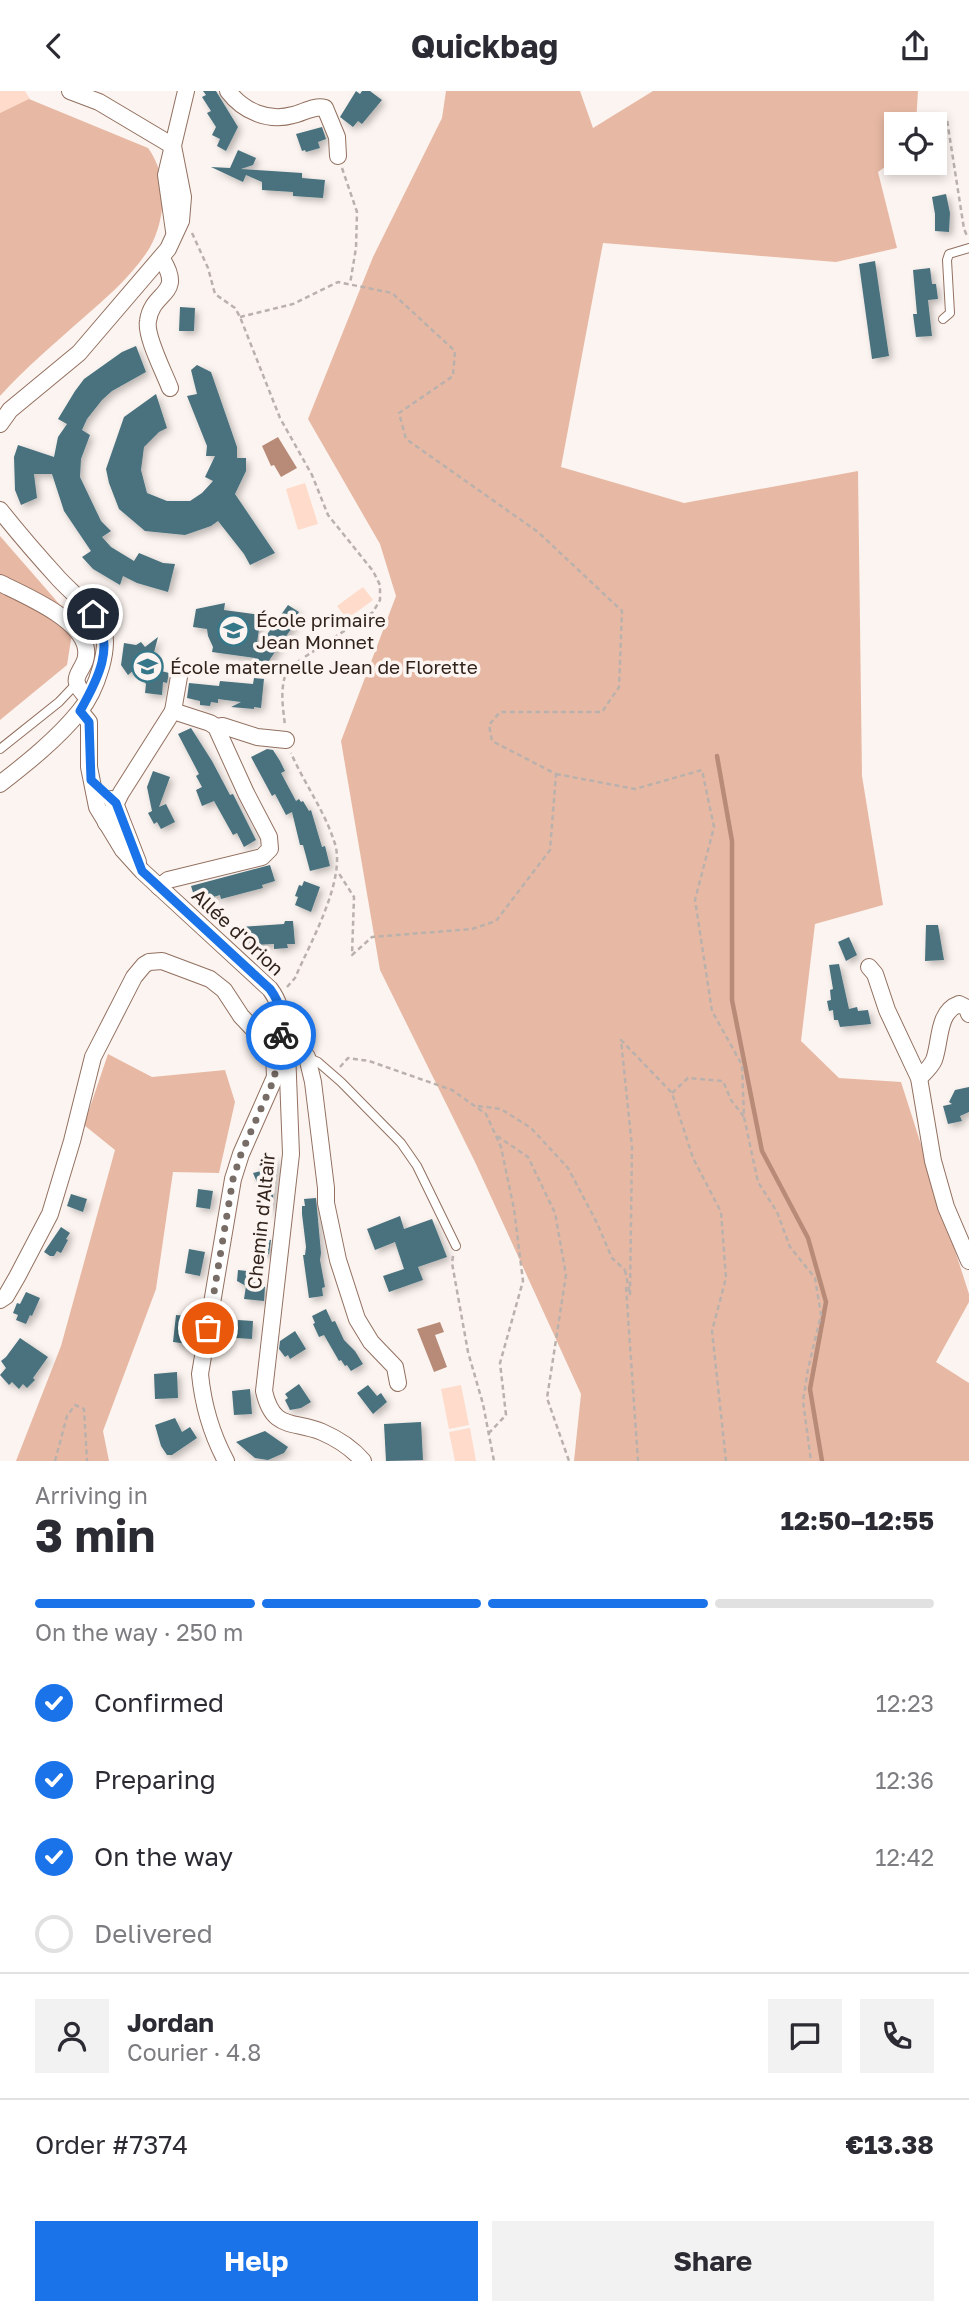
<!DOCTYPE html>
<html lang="en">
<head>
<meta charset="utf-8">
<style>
  :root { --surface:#fff; --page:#f2f2f3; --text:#2b2b33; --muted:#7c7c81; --line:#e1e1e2; --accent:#1a73e8 }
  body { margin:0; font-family:"Golos Text",sans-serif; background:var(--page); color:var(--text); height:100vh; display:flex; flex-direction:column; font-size:26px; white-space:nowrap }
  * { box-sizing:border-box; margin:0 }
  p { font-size:23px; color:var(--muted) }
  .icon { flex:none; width:38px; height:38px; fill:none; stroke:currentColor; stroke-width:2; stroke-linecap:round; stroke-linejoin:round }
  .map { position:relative; height:1370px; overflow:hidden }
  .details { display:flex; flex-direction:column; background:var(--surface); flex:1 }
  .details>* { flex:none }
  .buttons { position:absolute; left:884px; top:21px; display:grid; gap:14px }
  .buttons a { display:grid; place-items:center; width:63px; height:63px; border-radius:0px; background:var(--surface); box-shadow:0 4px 10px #0003; font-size:35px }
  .pin { position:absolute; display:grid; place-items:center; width:60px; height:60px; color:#fff; margin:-30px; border:4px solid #fff; border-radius:50%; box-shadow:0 2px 7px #0007 }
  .courier { position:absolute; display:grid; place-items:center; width:70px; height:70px; margin:-35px; border:5px solid #1a73e8; border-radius:50%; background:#fff; color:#222; box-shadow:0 2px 9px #0007 }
  .summary em { font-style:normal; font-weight:700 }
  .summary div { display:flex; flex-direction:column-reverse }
  .summary { display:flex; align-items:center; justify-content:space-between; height:119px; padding:0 35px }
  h1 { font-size:46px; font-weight:700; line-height:52px }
  .bar { display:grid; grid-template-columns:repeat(4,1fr); gap:10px 7px; align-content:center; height:84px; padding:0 35px }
  .bar i { height:9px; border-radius:5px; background:var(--line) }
  .bar .current { background:var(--accent) }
  .bar p { grid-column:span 4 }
  .line { display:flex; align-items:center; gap:18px; padding:0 35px; border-top:2px solid var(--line) }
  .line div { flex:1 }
  .round { display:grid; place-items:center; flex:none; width:74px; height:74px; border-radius:0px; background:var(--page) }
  ol { padding:0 35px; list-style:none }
  li { display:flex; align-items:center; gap:21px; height:77px }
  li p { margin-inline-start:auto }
  li .icon { padding:7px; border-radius:50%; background:var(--accent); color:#fff; stroke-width:4 }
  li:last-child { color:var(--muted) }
  li i { width:38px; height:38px; border:4px solid var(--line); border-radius:50% }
  .action { display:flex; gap:14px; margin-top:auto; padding:14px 35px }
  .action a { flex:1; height:80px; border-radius:0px; background:var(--accent); color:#fff; font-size:28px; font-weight:700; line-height:80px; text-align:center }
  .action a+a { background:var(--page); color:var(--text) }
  header { display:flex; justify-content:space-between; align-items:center; height:91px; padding:0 35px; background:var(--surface); font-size:32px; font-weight:700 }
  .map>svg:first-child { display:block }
</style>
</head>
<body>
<header><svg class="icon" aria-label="back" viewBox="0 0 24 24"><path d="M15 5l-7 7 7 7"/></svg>Quickbag<svg class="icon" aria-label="share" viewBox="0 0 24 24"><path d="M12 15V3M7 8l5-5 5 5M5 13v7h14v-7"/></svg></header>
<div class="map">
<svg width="969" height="1370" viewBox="0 0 969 1370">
  <defs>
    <filter id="shadow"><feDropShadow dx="3.5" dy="3.5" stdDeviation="3.5" flood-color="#0004"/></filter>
  </defs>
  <rect width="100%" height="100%" fill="#fcf4f0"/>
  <g fill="#fedbcb">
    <path d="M0,0H25L30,8L0,22Z"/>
    <path d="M305,392L318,433L298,439L286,398Z"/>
    <path d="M363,496L373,509L347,528L337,515Z"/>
    <path d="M461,1294L469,1334L449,1338L441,1298Z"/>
    <path d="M470,1337L476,1370H455L449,1341Z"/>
  </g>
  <g fill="#e7b9a4">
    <path d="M446,0H580L593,37L653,0H918L916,33H896V68L878,81L897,157L836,171L603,152L561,376L684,412L858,380L862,685L883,814L815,833L801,950L839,987L901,991L969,1203V1211L936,1271L969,1292V1370H574L581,1303L475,1071L380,879L341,650L396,505L380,453L308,328L373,166L442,27Z"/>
    <path d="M29,8L148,57C169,85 166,129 149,158C132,185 106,207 82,228C54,253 25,277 0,305V22Z"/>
    <path d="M0,445L74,530L67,574L0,629Z"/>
    <path d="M108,963L152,986L225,979L235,1011L219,1082L173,1081L156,1198L103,1340L109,1370H16L61,1255L115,1059L84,1034Z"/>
  </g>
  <g fill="#b78b77">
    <path d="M278,346L297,377L281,386L274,374L271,375L262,355Z"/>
    <path d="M440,1231L444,1241L435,1244L447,1276L434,1281L417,1238Z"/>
  </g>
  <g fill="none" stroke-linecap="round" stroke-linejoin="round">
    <path stroke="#b78b77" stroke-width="4.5" d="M717,665L732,750V909L762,1060L808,1147L826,1211L810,1298L822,1370"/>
  </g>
  <g fill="#49727e" filter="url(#shadow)">
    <path d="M203,0H216L238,36L226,60L217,55L220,48L212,44L216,36L207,22L211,20L202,6L206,4Z"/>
    <path d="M356,0L360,3L362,0H370L382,9L362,33L358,30L353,36L340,26Z"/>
    <path d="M322,36L326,48L318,51L320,57L306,61L305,59L302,60L296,43Z"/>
    <path d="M238,59L256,67L253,74L241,78L302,82V87L325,89L323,107L293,105V101L262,99V91L246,84L243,91L211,76L230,77Z"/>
    <path d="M946,103L950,122L949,141L935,140V123L932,106Z"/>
    <path d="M875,170L889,265L872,268L859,173Z"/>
    <path d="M930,177L932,193H936L938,208L928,209L932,245L916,246L913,223H917L913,179Z"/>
    <path d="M180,216L195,217L194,240H179Z"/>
    <path d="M136,255L146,281L112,300L102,309L87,328L82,339L90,344L81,368L80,386L101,430L111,440L102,446L111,456L134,470L139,462L163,472L175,473L168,501L137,492L123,485L120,494L93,478L82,466L91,460L64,420L52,383H34L37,407L21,414L15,399L14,366L18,354L54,366L58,346L67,333L58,328L75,300L84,288L122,261Z"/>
    <path d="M197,274L211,281L237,356V367H246V380L235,403L275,462L250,474L244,463L218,430L211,435L185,444L145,440L119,418L109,392L106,378L124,326L156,303L167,337L159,341L144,356L141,379L147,402L167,410H190L202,402L213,390L205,386L215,365H206L207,355L187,305L197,303L191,279Z"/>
    <path d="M225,512L224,519L261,524L256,559L288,514L299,521L294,529L296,531L268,571L260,575L253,573L255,567L212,561L213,556L208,545L207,538L193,536L196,518Z"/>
    <path d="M158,546L150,577L169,582L167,592L163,591L162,604L145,602L146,593L135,578L128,584L121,574L124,552L136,554L141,551L145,556Z"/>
    <path d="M254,587L264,588L261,617L254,616V618L231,616L241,611L218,608V612L211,611L210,615L200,614V610L187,607L189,592L219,595L220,590L253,593Z"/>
    <path d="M191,637L212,670L230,704L233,703L256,749L244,756L237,742L233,744L214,710L202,715L196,699L202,696L196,685L199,683L178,643Z"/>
    <path d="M267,658L273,659L280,670L285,680L281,682L296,710L299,708L301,711L303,710L309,720L311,719L322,756L325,755L330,775L310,780L303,754H300L292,721L286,724L275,703L272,705L251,666Z"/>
    <path d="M153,680L170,686L159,716L166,713L175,731L161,738L157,731L154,733L148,722L152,720L147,696Z"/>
    <path d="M270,774L275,790L262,794L263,797L221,808L220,804L196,811L191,795Z"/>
    <path d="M304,790L320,796L311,821L295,814L298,806L295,805L299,794L302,795Z"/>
    <path d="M285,830H293L295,853H287L288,857L274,858V853L253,854L252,851L241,852L240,836L284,833Z"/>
    <path d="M926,834H938L944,869L925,870Z"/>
    <path d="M849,846L857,864L846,870L838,851Z"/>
    <path d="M839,873L849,918L857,916L858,920L868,919L871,933L840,936L838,929H834L833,919L829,920L827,910L831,909L830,899L833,898L829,874Z"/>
    <path d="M969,996V1021L960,1025L962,1030L948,1033L943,1015L952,1013L949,1011L955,999Z"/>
    <path d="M274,1066L276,1076L271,1124L253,1082L261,1080L258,1070Z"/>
    <path d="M198,1098L213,1100L210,1118L196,1116Z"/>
    <path d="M71,1103L87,1108L83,1121L67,1115Z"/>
    <path d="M316,1107L321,1162L320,1169L325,1196L322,1197L323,1205L309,1207L303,1164H305L306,1156L302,1123V1115H305L304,1108Z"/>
    <path d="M400,1125L404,1138L432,1128L447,1166L418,1176L423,1189L389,1201L383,1185L404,1178L395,1151L375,1159L367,1138Z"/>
    <path d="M61,1136L70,1142L66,1148L68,1149L61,1162L57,1160L54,1165H50L44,1161Z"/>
    <path d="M258,1148L271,1149L269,1163L256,1162Z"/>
    <path d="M189,1158L205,1161L200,1185L185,1182Z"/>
    <path d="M238,1179L256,1181L255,1192L265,1196L264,1210L244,1208L246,1195L237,1190Z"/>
    <path d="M26,1201L40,1207L32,1225L30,1224L26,1233L16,1229L18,1224L13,1222L17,1212L20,1213Z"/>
    <path d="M189,1214L201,1216L199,1227L192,1226L188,1253L173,1251L176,1224L187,1225Z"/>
    <path d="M326,1218L332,1231L335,1230L344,1249L355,1260L363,1273L351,1280L347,1274L345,1275L341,1269L339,1270L324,1244L319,1246L313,1233L315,1232L312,1225Z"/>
    <path d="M238,1229L253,1230L252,1248L236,1247Z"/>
    <path d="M295,1240L306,1258L290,1268L288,1264L285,1266L279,1258L280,1250Z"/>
    <path d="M20,1247L48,1266L33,1287L35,1289L27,1297L23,1293L19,1298L12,1291L9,1294L0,1284L6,1277L1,1270L6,1266Z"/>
    <path d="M177,1281L178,1307L155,1308L154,1283Z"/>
    <path d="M299,1293L311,1311L301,1317L290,1319L285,1309L288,1307L285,1303Z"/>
    <path d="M368,1294L377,1305L381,1302L387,1311L373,1323L357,1302Z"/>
    <path d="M250,1298L252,1323L234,1324L232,1300Z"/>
    <path d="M175,1327L182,1341L190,1336L197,1347L172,1364H167L161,1355L155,1334Z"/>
    <path d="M421,1331L423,1369L386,1370L384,1333Z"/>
    <path d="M265,1340L288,1356L284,1362L268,1369L255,1367L236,1351Z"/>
  </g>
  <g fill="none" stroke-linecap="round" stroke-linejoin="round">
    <defs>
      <g id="lane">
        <path d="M943,228L950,222L947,169L949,163L969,157"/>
        <path d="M0,658L59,611L76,593"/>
        <path d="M307,966L318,971L341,991L401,1052L417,1075L456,1155"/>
      </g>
      <g id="street">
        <path d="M70,0L99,11L173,55"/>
        <path d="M228,0C243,20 268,31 293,24C303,22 314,14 325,17L337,46L338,65"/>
        <path d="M174,140L166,84L186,0"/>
        <path d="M162,168C185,205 152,199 148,230C145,245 164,281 170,297"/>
        <path d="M0,333L10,319L79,262L168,158L181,130L183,106L173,55"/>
        <path d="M0,419C19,443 39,466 59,488C72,502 89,515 100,531C114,553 95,602 79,621C57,648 27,672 0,693"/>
        <path d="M0,492C24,504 82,528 86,558C89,582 62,583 88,607"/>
        <path d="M80,620L89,631V676L97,716L123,759L142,780L270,898C286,919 279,936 287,960L291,1063L264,1300C273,1340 293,1329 322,1341C338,1348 352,1357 363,1370"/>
        <path d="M173,620L180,580"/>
        <path d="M216,636L223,635L257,646L286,649"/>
        <path d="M111,708L115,712L138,771"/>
        <path d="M106,732L121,702L173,620L210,632L216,636L246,702L269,746L270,758L262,766L168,789L159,796"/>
        <path d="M869,876L875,883L887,919L919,987L933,1070L946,1116L969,1170"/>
        <path d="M276,946L281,944L296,952L307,966L313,991L326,1097V1112L338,1169L357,1228L371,1251L395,1276L398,1292"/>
        <path d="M919,987C924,982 931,976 934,969C941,950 937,921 959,913L967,917L969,923"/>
        <path d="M0,1209L6,1205L17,1186L50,1123L72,1050L93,966L134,886L144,874L149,871L162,870L210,888L224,899L241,925L257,942L271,947"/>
        <path d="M226,1370C211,1342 203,1314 200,1283L233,1088L241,1063L275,986L274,963L271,947"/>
      </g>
    </defs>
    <use href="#lane" stroke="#927060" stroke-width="10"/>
    <use href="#street" stroke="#927060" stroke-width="18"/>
    <g stroke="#bbb1ac" stroke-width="2.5" stroke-dasharray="5 3.5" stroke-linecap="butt">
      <path d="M935,49L934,30L941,27L947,29L964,138L968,147"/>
      <path d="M342,77L357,121L356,157L350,193"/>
      <path d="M192,142L208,177L215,203L235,217L240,226L280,327L312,384L328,424L373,480L380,494V509L373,521L288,577C279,597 283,615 285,635"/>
      <path d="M240,226L293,213L338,191L392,202L455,260L453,285L399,322L406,348L538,441L622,520L619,596L602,621H500L489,634L492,650L556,683L550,759L496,830L472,838L372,846L352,864L354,806L338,781"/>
      <path d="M556,683L635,698L702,679L714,736L695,809L712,920L742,974L744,1026L758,1091L777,1121L790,1156L815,1187L821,1224L808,1278L803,1310L811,1370"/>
      <path d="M287,896L295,887C310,852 348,786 334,750C324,719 304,692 291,662"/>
      <path d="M340,976L348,967L369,970L452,999L486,1023L501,1056L514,1118L523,1190L500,1272L506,1324L489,1342"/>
      <path d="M672,1002L688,987L723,990L731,1009L744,1026"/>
      <path d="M478,1015L501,1018L531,1037L568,1077L597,1132L612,1167L625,1179"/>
      <path d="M497,1045L528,1066L555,1122L566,1184L547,1307L569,1370"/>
      <path d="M453,1165L452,1172L468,1261L483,1313L494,1370"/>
      <path d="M625,1179L630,1204L632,1056L621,949L672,1002L693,1067L721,1121L726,1187L712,1240L726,1370"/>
      <path d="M626,1196L638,1370"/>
      <path d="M55,1370L67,1325L75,1314L84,1318L87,1370"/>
    </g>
    <use href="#lane" stroke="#fff" stroke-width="8"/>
    <use href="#street" stroke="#fff" stroke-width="16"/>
  </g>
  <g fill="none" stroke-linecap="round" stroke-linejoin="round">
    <path stroke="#786c66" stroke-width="7" stroke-dasharray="0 12.6" d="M208,1237L233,1088L241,1063L275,986L274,963L271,947L281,944"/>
    <path stroke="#1a73e8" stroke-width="9" d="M93,523C117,553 97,590 80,620L89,631L91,689L116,712L142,780L270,898C281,913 283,926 281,944"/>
  </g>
  <defs>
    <symbol id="school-ring" viewBox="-11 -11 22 22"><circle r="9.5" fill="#fcf4f0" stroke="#36788a" stroke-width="1.5"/><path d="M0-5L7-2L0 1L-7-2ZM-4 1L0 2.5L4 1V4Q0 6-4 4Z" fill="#36788a"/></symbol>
  </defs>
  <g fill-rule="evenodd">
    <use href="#school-ring" x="216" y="522" width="35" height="35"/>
    <use href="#school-ring" x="130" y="558" width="35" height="35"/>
  </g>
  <g text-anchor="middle" stroke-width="7" stroke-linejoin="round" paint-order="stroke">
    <g font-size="19" fill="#31231c" stroke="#fcf4f0" text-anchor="start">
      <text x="256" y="536">École primaire<tspan x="256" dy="22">Jean Monnet</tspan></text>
      <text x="170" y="583">École maternelle Jean de Florette</text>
    </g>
    <g font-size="19" fill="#31231c" stroke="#fcf4f0">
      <text transform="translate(238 841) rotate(43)" y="7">Allée d'Orion</text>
      <text transform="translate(261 1130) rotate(-84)" y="7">Chemin d'Altaïr</text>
    </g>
  </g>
</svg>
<div class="buttons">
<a><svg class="icon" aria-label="locate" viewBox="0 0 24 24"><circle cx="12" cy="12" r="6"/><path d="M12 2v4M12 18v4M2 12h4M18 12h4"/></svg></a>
</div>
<div class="pin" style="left:208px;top:1237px;background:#ea580c"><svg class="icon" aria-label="bag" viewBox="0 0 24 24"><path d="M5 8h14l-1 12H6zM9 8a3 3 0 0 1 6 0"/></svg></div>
<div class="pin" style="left:93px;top:523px;background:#1f2937"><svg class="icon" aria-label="home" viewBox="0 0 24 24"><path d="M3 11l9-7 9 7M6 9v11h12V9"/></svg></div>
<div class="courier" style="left:281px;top:944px"><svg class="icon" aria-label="bike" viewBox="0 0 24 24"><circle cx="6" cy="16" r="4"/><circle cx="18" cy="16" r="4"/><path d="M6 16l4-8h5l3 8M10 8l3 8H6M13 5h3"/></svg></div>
</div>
<section class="details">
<div class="summary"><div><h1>3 min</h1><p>Arriving in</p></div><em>12:50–12:55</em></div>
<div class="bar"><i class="current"></i><i class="current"></i><i class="current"></i><i></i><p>On the way · 250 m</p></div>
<ol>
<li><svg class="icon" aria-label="check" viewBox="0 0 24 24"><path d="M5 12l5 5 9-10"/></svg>Confirmed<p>12:23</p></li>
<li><svg class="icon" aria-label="check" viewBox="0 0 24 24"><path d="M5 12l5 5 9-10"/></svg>Preparing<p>12:36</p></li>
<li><svg class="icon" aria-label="check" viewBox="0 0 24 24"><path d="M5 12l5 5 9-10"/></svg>On the way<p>12:42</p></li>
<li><i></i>Delivered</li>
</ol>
<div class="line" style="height:126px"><a class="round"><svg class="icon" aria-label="person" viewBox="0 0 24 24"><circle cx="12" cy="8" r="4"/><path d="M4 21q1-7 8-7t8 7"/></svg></a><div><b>Jordan</b><p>Courier · 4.8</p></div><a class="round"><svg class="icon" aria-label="chat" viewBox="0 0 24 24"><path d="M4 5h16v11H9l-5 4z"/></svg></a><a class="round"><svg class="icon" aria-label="phone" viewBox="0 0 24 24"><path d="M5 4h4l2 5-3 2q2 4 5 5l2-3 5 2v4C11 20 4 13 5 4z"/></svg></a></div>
<div class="line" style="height:91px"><div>Order #7374</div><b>€13.38</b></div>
<div class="action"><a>Help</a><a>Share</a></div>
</section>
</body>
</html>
